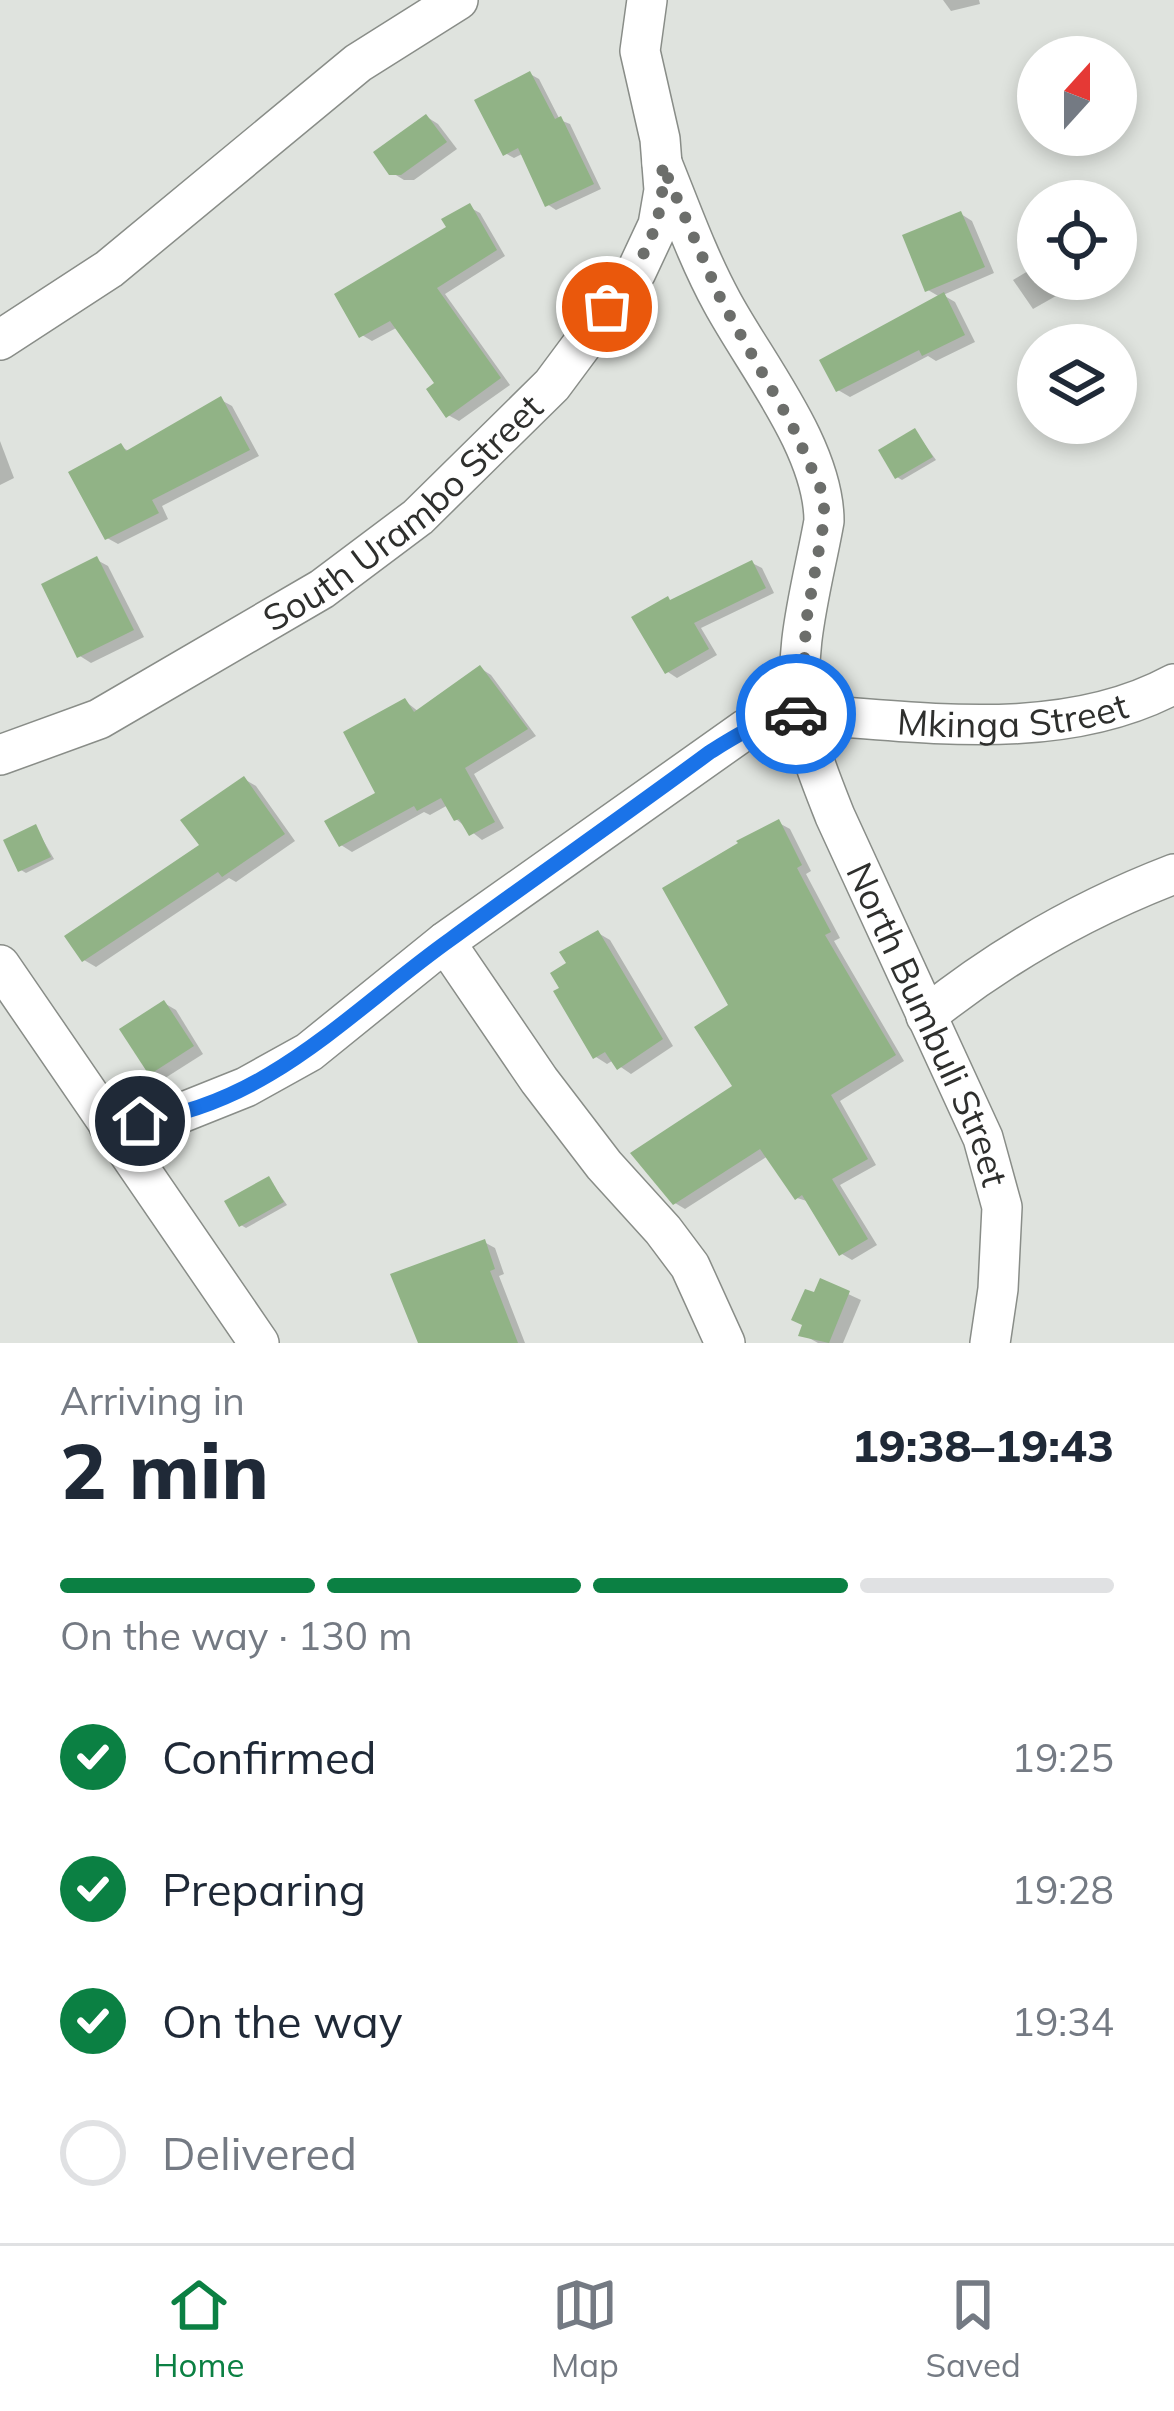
<!DOCTYPE html>
<html lang="en">
<head>
<meta charset="utf-8">
<style>
  :root { --surface:#fff; --page:#f6f6f7; --text:#1f2937; --muted:#747a83; --line:#e0e1e3; --accent:#0b8043 }
  body { margin:0; font-family:Mulish,sans-serif; background:var(--page); color:var(--text); height:100vh; display:flex; flex-direction:column; font-size:45px; white-space:nowrap }
  * { box-sizing:border-box; margin:0 }
  p { font-size:39px; color:var(--muted) }
  .icon { flex:none; width:66px; height:66px; fill:none; stroke:currentColor; stroke-width:2; stroke-linecap:round; stroke-linejoin:round }
  .map { position:relative; height:1343px; overflow:hidden }
  .drawer { display:flex; flex-direction:column; background:var(--surface); flex:1 }
  .drawer>* { flex:none }
  .needle { width:78px; rotate:21deg }
  .tools { position:absolute; left:1017px; top:36px; display:grid; gap:24px }
  .tools a { display:grid; place-items:center; width:120px; height:120px; border-radius:50%; background:var(--surface); box-shadow:0 6px 18px #0003; font-size:60px }
  .pin { position:absolute; display:grid; place-items:center; width:102px; height:102px; color:#fff; margin:-51px; border:6px solid #fff; border-radius:50%; box-shadow:0 3px 12px #0007 }
  .courier { position:absolute; display:grid; place-items:center; width:120px; height:120px; margin:-60px; border:9px solid #1a73e8; border-radius:50%; background:#fff; color:#222; box-shadow:0 3px 15px #0007 }
  .head em { font-style:normal; font-weight:800 }
  .head div { display:flex; flex-direction:column-reverse }
  .head { display:flex; align-items:center; justify-content:space-between; height:204px; padding:0 60px }
  h1 { font-size:78px; font-weight:800; line-height:90px }
  .bar { display:grid; grid-template-columns:repeat(4,1fr); gap:18px 12px; align-content:center; height:144px; padding:0 60px }
  .bar i { height:15px; border-radius:9px; background:var(--line) }
  .bar .current { background:var(--accent) }
  .bar p { grid-column:span 4 }
  ol { padding:0 60px; list-style:none }
  li { display:flex; align-items:center; gap:36px; height:132px }
  li p { margin-inline-start:auto }
  li .icon { padding:12px; border-radius:50%; background:var(--accent); color:#fff; stroke-width:4 }
  li:last-child { color:var(--muted) }
  li i { width:66px; height:66px; border:6px solid var(--line); border-radius:50% }
  .menu { display:flex; justify-content:space-around; align-items:center; height:168px; border-top:3px solid var(--line); background:var(--surface); font-size:33px; color:var(--muted) }
  .menu a { display:grid; justify-items:center; gap:6px }
  .menu .current { color:var(--accent) }
  .map>svg:first-child { display:block }
</style>
</head>
<body>
<div class="map">
<svg width="1174" height="1343" viewBox="0 0 1174 1343">
  <rect width="100%" height="100%" fill="#dfe3de"/>
  <g fill="#0003">
    <path d="M943,0H979L980,4L951,11Z"/>
    <path d="M530,74L539,79L560,120L570,124L601,189L556,210L547,204L524,153L514,158L505,153Z"/>
    <path d="M427,117L438,124L457,149L414,180H404L391,172Z"/>
    <path d="M469,207L480,213L505,256L445,294L510,385L459,421L448,415L438,383L398,327L372,341L362,335Z"/>
    <path d="M961,214L972,221L994,273L943,295L955,302L975,342L936,361L928,356L850,397L838,390L940,297L928,290Z"/>
    <path d="M1038,265V279H1065L1070,288L1033,309L1013,280Z"/>
    <path d="M1116,361L1133,391L1116,400Z"/>
    <path d="M221,400L232,406L259,456L162,506L168,519L118,544L107,538L121,447L131,452Z"/>
    <path d="M915,431L936,460L902,480L897,477Z"/>
    <path d="M0,441L14,478L0,485Z"/>
    <path d="M97,560L108,566L144,637L91,663L80,656Z"/>
    <path d="M752,563L762,568L774,593L701,628L717,655L677,678L668,672L673,602Z"/>
    <path d="M480,668L491,675L536,736L474,774L504,828L482,840L456,819L448,805L430,815L424,812L352,852L341,845L380,794L405,701L419,712Z"/>
    <path d="M244,779L256,786L295,841L236,882L229,878L96,967L84,960L203,846Z"/>
    <path d="M779,823L790,829L811,871L806,874L840,938L834,941L904,1061L840,1101L876,1165L840,1185L877,1245L852,1260L842,1254L810,1202L797,1198L768,1156L685,1209L675,1203L737,1087L732,1006Z"/>
    <path d="M36,828L54,859L26,873L21,870Z"/>
    <path d="M598,933L610,940L673,1046L631,1074L612,1061L607,1064L596,1057L570,964Z"/>
    <path d="M164,1003L176,1010L203,1054L162,1080L151,1073Z"/>
    <path d="M269,1179L287,1205L246,1228L241,1225Z"/>
    <path d="M484,1242L495,1248L504,1274L499,1276L525,1343H435Z"/>
    <path d="M822,1282L861,1300L843,1343H818L802,1334Z"/>
  </g>
  <g fill="#91b386">
    <path d="M530,71L555,119L561,116L594,184L545,207L518,148L503,156L474,100Z"/>
    <path d="M426,114L447,142L401,175H389L373,152Z"/>
    <path d="M470,203L497,250L437,288L501,378L446,418L426,389L434,383L390,321L359,338L334,294L446,227L441,219Z"/>
    <path d="M961,211L985,267L925,292L902,235Z"/>
    <path d="M944,292L965,335L922,356L919,350L836,392L819,360Z"/>
    <path d="M221,396L250,450L152,500L159,513L105,540L68,472L121,443L126,451Z"/>
    <path d="M915,428L933,457L895,479L878,450Z"/>
    <path d="M97,556L134,630L77,658L41,584Z"/>
    <path d="M752,560L766,588L694,623L709,649L665,674L631,617L668,596L670,600Z"/>
    <path d="M480,665L528,729L465,768L495,822L469,836L459,819L454,821L441,798L417,811L414,806L339,847L324,821L375,793L343,732L405,698L414,712Z"/>
    <path d="M244,776L285,834L222,877L218,872L82,962L64,936L199,845L180,820Z"/>
    <path d="M779,819L802,865L797,868L831,932L825,935L896,1055L831,1095L868,1159L832,1179L868,1239L839,1256L802,1195L795,1200L760,1149L673,1205L630,1153L732,1086L694,1027L728,1005L662,888L738,843L736,841Z"/>
    <path d="M36,824L51,857L18,872L3,840Z"/>
    <path d="M598,930L663,1039L617,1070L605,1052L593,1059L553,991L559,988L550,973L566,963L559,952Z"/>
    <path d="M164,1000L194,1046L149,1075L119,1029Z"/>
    <path d="M269,1176L284,1202L239,1227L224,1201Z"/>
    <path d="M485,1239L495,1269L490,1271L518,1343H418L390,1274Z"/>
    <path d="M820,1278L850,1291L829,1343L798,1336L802,1325L791,1320L805,1289L814,1292Z"/>
  </g>
  <g fill="none" stroke-linecap="round" stroke-linejoin="round">
    <defs>
      <g id="minor">
        <path id="s1" d="M662,163C681,210 698,258 722,302C756,365 824,448 824,521C813,583 791,654 803,717C809,752 822,783 835,816L983,1138L1002,1207L998,1289L990,1343"/>
        <path d="M0,340L109,269L358,63L458,0"/>
        <path id="s2" d="M0,755L99,719L322,589L418,517L552,385L636,272L658,225L664,190L660,139L640,51L647,0"/>
        <path d="M445,942L539,1080L604,1165L663,1230L690,1266L725,1343"/>
        <path d="M0,965L259,1343"/>
        <path d="M926,1016C1002,955 1083,909 1174,874"/>
        <path id="s3" d="M109,1126L171,1117L246,1087L309,1052L445,942L746,729L772,718L802,714C923,722 1063,744 1174,684"/>
      </g>
    </defs>
    <use href="#minor" stroke="#898d88" stroke-width="42"/>
    <use href="#minor" stroke="#fff" stroke-width="39"/>
  </g>
  <g fill="none" stroke-linecap="round" stroke-linejoin="round">
    <path stroke="#6c6e6b" stroke-width="12" stroke-dasharray="0 21.6" d="M607,307C643,263 667,221 662,164L722,302L792,425L824,496V521L806,622L802,713L796,714"/>
    <path stroke="#1a73e8" stroke-width="15" d="M140,1121C269,1104 351,1010 451,939C537,876 625,815 710,752C739,734 762,719 796,714"/>
  </g>
  <g text-anchor="middle" stroke-width="9" stroke-linejoin="round" paint-order="stroke">
    <g font-size="36" fill="#2e2f2d" stroke="#dfe3de">
      <text dy="13" stroke="none"><textPath href="#s2" startOffset="474">South Urambo Street</textPath></text>
      <text dy="13" stroke="none"><textPath href="#s3" startOffset="1029">Mkinga Street</textPath></text>
      <text dy="13" stroke="none"><textPath href="#s1" startOffset="927">North Bumbuli Street</textPath></text>
    </g>
  </g>
</svg>
<div class="tools">
<a><svg class="needle" viewBox="-14 -14 28 28"><path d="M0-13l5 13h-10z" fill="#e53935"/><path d="M0 13l5-13h-10z" fill="#747a83"/></svg></a>
<a><svg class="icon" aria-label="locate" viewBox="0 0 24 24"><circle cx="12" cy="12" r="6"/><path d="M12 2v4M12 18v4M2 12h4M18 12h4"/></svg></a>
<a><svg class="icon" aria-label="layers" viewBox="0 0 24 24"><path d="M12 4l9 5-9 5-9-5zM3 14l9 5 9-5"/></svg></a>
</div>
<div class="pin" style="left:607px;top:307px;background:#ea580c"><svg class="icon" aria-label="bag" viewBox="0 0 24 24"><path d="M5 8h14l-1 12H6zM9 8a3 3 0 0 1 6 0"/></svg></div>
<div class="pin" style="left:140px;top:1121px;background:#1f2937"><svg class="icon" aria-label="home" viewBox="0 0 24 24"><path d="M3 11l9-7 9 7M6 9v11h12V9"/></svg></div>
<div class="courier" style="left:796px;top:714px"><svg class="icon" aria-label="car" viewBox="0 0 24 24"><path d="M5 17H2v-5l4-1 3-4h7l3 4 3 1v5h-3M9 17h6M6 11h13"/><circle cx="7" cy="17" r="2"/><circle cx="17" cy="17" r="2"/></svg></div>
</div>
<section class="drawer">
<div class="head"><div><h1>2 min</h1><p>Arriving in</p></div><em>19:38–19:43</em></div>
<div class="bar"><i class="current"></i><i class="current"></i><i class="current"></i><i></i><p>On the way · 130 m</p></div>
<ol>
<li><svg class="icon" aria-label="check" viewBox="0 0 24 24"><path d="M5 12l5 5 9-10"/></svg>Confirmed<p>19:25</p></li>
<li><svg class="icon" aria-label="check" viewBox="0 0 24 24"><path d="M5 12l5 5 9-10"/></svg>Preparing<p>19:28</p></li>
<li><svg class="icon" aria-label="check" viewBox="0 0 24 24"><path d="M5 12l5 5 9-10"/></svg>On the way<p>19:34</p></li>
<li><i></i>Delivered</li>
</ol>
</section>
<nav class="menu">
<a class="current"><svg class="icon" aria-label="home" viewBox="0 0 24 24"><path d="M3 11l9-7 9 7M6 9v11h12V9"/></svg>Home</a>
<a><svg class="icon" aria-label="map" viewBox="0 0 24 24"><path d="M3 6l6-2 6 2 6-2v14l-6 2-6-2-6 2zM9 4v14M15 6v14"/></svg>Map</a>
<a><svg class="icon" aria-label="saved" viewBox="0 0 24 24"><path d="M7 4h10v16l-5-4-5 4z"/></svg>Saved</a>
</nav>
</body>
</html>
